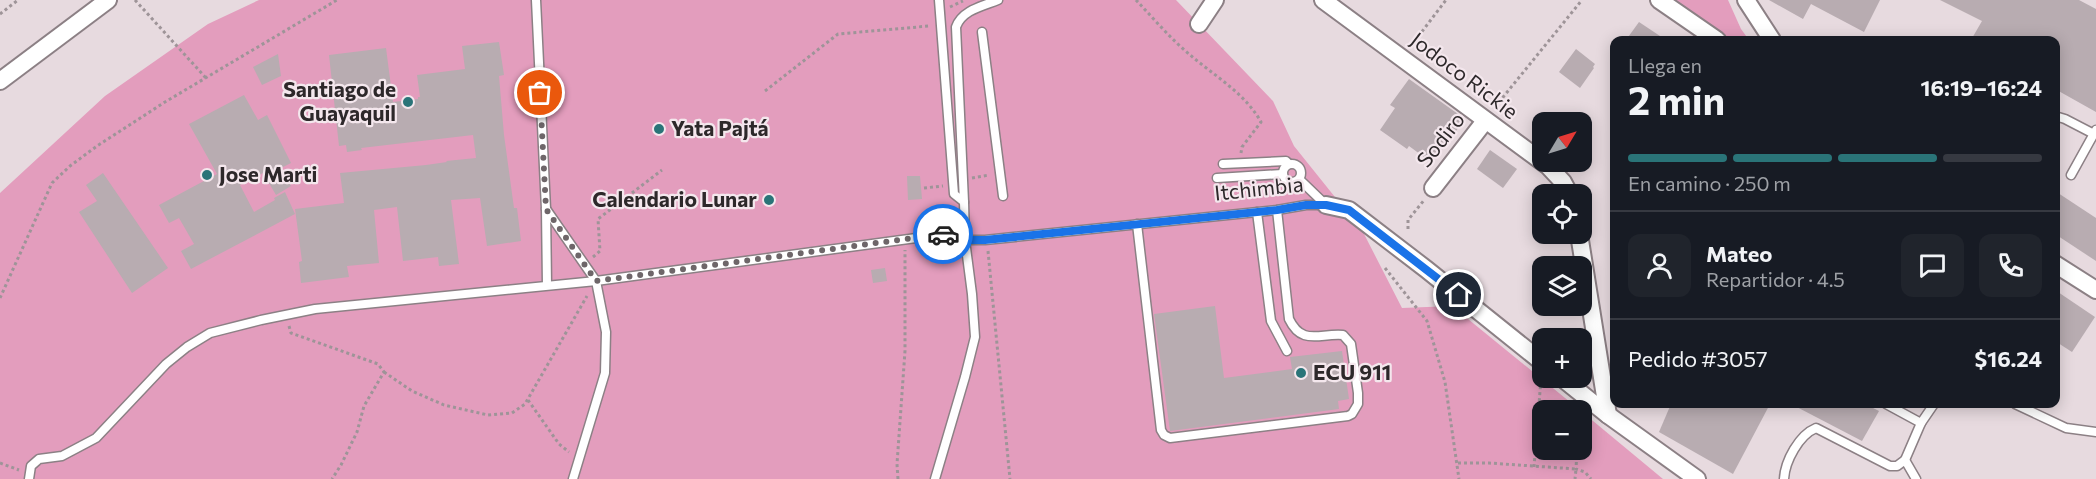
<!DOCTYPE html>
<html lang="es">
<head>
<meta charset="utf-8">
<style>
  :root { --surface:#171b24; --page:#20242c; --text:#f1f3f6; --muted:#9ea1a6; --line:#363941; --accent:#2a7478 }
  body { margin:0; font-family:Commissioner,sans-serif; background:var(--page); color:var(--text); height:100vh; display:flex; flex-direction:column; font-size:22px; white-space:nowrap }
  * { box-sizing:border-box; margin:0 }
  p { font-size:20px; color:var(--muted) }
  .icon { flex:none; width:33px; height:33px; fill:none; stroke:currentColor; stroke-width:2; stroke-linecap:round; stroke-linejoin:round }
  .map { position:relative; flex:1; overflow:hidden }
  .panel { position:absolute; left:1610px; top:36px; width:450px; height:372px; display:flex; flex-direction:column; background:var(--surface); border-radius:12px; box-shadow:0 3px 15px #0003 }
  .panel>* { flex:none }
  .needle { width:39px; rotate:52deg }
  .controls { position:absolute; left:1532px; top:112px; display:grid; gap:12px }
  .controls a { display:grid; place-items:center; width:60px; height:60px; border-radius:12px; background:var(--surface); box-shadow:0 3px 15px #0003; font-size:30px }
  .pin { position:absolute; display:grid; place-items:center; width:51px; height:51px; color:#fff; margin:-26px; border:3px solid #fff; border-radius:50%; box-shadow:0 2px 6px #0007 }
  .courier { position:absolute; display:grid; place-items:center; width:60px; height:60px; margin:-30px; border:4px solid #1a73e8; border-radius:50%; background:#fff; color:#222; box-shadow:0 2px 8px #0007 }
  .summary em { font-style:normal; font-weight:700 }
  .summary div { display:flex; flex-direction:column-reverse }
  .summary { display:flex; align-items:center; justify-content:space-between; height:102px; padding:0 18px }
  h1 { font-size:39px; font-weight:700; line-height:45px }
  .bar { display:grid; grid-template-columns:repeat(4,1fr); gap:9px 6px; align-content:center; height:72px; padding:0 18px }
  .bar i { height:8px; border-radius:4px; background:var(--line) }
  .bar .active { background:var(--accent) }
  .bar p { grid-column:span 4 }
  .line { display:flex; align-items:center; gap:15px; padding:0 18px; border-top:2px solid var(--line) }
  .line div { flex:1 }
  .round { display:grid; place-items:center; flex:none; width:63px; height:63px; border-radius:12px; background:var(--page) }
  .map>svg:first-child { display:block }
</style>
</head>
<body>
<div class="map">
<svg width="2096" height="479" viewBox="0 0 2096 479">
  <rect width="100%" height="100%" fill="#e7dadf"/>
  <g fill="#e39dbd">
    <path d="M259,0H1176L1273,101L1294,146L1363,232L1402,308L1452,306L1581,411H1542V450H1581V411L1663,479H0V193L105,96L208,24Z"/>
    <path d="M1673,0H1728L1741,29L1749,40H1731Z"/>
  </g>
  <g fill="#b8acb1">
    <path d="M1769,0H1880L1864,32L1811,4L1803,19Z"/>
    <path d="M1940,0H2079L2096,9V112L2055,89V40H1971L1982,21Z"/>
    <path d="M1639,22L1666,40H1626Z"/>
    <path d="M499,42L504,75L499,76L504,135L514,208H517L521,241L487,246L480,198L451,200L459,264L439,266L438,257L403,261L397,207L374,210L379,263L347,266L349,277L301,283L299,262L302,261L295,209L344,203L340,173L426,165L447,162L446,161L476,158L473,135L361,148L362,150L347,152L346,145L339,146L329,55L386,48L393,102L418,99V97H420L417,75L465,69L462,46Z"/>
    <path d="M1576,49L1595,64L1593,67L1594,68L1580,88L1559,72Z"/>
    <path d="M278,54L281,76L262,85L253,67Z"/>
    <path d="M1409,79L1465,119L1432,163L1409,146L1407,149L1380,130L1395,108L1390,105Z"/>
    <path d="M244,95L258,120L267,115L291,163L281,168L291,186L276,195L263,173L240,185L254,212L275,200L274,198L285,192L295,214L191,269L181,251L194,244L179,218L169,223L159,205L217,174L189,124Z"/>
    <path d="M1490,150L1517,169L1503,188L1477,169Z"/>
    <path d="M103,173L168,268L132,293L79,212L97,201L86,185Z"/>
    <path d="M907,176H920L922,199L908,200Z"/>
    <path d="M2055,191L2096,218V261L2055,234Z"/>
    <path d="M885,268L887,281L873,283L871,270Z"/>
    <path d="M2055,290L2095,317L2072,352L2055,341Z"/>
    <path d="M1215,306L1224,378L1292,369L1290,357L1342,351L1349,399L1338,401L1339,409L1170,431L1154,314Z"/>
    <path d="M1671,404H1770L1733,474L1659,432Z"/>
    <path d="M1791,404H1865L1879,411L1862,441Z"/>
  </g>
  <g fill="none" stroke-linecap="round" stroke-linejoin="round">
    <defs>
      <g id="service">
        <path d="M536,0L546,209L547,285"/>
        <path d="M982,32L1003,196"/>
        <path d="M2055,116L2065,119L2094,134"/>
        <circle cx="1292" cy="173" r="9"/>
        <path d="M1223,164L1286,161L1289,164"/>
        <path d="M2071,175L2096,130"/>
        <path d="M1217,178L1282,174"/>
        <path d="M1299,179L1326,205"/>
        <path d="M964,202L956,27C962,10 983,6 998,0"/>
        <path d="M546,209L596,281L606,332L605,373L573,479"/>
        <path d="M1257,212L1271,321L1287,351"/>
        <path d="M1137,224L1161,430L1164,435L1170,438L1348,416L1352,414L1358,404V393L1351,344L1343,335C1319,333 1302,346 1289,319L1277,210"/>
        <path d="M1886,404L1921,423"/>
        <path d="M2015,404L2066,428L2096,432"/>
        <path d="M1905,460L1916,479"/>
        <path d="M29,479L31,466L39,459L62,456L96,438L166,364L187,347L210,333L261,320L315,309L596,281L946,234L965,240H985L1277,210L1306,205H1326"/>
        <path d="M935,479L965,377L975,337L972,294L965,240L964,202L954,194L939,0"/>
        <path d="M1784,479C1785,461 1799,435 1816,428L1890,466H1897L1905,460L1921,423L1934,404"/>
      </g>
      <g id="minor">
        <path d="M1323,0L1548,166L1563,182L1570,195"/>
        <path d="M1659,0L1717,40"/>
        <path d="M1746,0L1772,40"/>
        <path d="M1199,24L1215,0"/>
        <path d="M0,81L108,0"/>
        <path d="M1433,188L1485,121"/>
        <path d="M1326,205L1349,210L1426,269L1542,362"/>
        <path d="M1579,234L1608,415"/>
        <path d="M2055,264L2096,290"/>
        <path d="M1562,378L1608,415L1697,479"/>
      </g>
    </defs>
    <use href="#service" stroke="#8c8085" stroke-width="11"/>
    <use href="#minor" stroke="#8c8085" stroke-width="20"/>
    <g stroke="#9e9498" stroke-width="3" stroke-dasharray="3 3" stroke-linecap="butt">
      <path d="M135,0L206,78"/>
      <path d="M1136,0C1153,18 1170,38 1189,54C1213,75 1245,93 1261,122L1242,147L1241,153"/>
      <path d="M950,7L963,1"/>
      <path d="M0,14L18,0"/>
      <path d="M1411,46L1446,0"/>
      <path d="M765,91L838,34L929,26"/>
      <path d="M1495,107L1582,0"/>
      <path d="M972,178L989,175"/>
      <path d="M924,188L943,186"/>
      <path d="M1408,229V220L1425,199"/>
      <path d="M988,251L1010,479"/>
      <path d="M593,257L600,251L598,219L662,170"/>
      <path d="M1385,268L1427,321L1445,382L1459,479"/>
      <path d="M0,298L52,183L70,166L97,146L165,102L337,0"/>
      <path d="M289,326L291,333L378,364L384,372L364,406L357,432L341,465L332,479"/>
      <path d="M384,372L412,391L444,405L488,415L512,413L525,404L587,296"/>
      <path d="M528,400L559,444L569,452"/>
      <path d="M1577,450L1576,469L1585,472L1591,479"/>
      <path d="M0,463L19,470"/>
      <path d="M1458,463H1489L1576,469L1575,479"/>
      <path d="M1534,467L1541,379"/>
      <path d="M898,479L897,464L905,351V250"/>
    </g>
    <use href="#service" stroke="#fff" stroke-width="8"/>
    <use href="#minor" stroke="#fff" stroke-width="16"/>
  </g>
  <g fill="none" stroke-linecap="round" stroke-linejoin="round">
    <path stroke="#6e6669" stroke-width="6" stroke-dasharray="0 10.8" d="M540,93L546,209L596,281L943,234"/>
    <path stroke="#1a73e8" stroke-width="8" d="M943,234L965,240H985L1277,210L1306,205H1326L1349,210L1459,295"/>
  </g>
  <g fill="#2a7478" stroke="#f4e7ed" stroke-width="2">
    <circle cx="408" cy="102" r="6"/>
    <circle cx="659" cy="129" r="6"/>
    <circle cx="207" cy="175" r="6"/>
    <circle cx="769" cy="200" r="6"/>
    <circle cx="1301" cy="373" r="6"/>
  </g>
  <g text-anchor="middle" stroke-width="4.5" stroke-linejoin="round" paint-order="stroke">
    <g font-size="21" fill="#2d282a" stroke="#f4e7ed">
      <text transform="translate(1464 76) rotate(37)" y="7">Jodoco Rickie</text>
      <text transform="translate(1441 140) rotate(-52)" y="7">Sodiro</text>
      <text transform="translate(1259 189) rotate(-6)" y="7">Itchimbia</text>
    </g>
    <g font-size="21" font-weight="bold" fill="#2d282a" stroke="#f4e7ed" text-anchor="start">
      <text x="396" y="97" text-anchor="end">Santiago de<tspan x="396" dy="24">Guayaquil</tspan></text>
      <text x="671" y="136">Yata Pajtá</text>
      <text x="219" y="182">Jose Marti</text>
      <text x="757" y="207" text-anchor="end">Calendario Lunar</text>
      <text x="1313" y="380">ECU 911</text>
    </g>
  </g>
</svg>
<div class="controls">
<a><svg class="needle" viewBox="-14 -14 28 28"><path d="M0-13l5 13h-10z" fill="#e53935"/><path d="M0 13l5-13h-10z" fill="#9ea1a6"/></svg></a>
<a><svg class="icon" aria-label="locate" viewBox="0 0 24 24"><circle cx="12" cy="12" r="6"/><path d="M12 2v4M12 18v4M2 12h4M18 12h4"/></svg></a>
<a><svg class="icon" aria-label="layers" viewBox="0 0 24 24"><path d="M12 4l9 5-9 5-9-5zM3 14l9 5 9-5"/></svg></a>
<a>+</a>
<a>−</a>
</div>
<div class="pin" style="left:540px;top:93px;background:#ea580c"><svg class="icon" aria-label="bag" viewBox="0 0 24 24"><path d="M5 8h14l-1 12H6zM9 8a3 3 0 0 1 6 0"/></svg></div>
<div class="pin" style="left:1459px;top:295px;background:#1f2937"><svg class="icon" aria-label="home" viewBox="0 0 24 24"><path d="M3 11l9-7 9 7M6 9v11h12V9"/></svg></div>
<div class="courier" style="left:943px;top:234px"><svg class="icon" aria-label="car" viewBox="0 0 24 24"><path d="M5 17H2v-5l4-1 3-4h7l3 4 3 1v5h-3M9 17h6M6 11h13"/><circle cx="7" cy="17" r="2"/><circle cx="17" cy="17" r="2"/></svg></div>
<section class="panel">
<div class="summary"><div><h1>2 min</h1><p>Llega en</p></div><em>16:19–16:24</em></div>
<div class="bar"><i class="active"></i><i class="active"></i><i class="active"></i><i></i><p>En camino · 250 m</p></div>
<div class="line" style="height:108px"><a class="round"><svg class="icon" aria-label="person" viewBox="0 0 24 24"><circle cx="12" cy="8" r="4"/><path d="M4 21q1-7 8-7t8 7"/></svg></a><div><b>Mateo</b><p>Repartidor · 4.5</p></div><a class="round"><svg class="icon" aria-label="chat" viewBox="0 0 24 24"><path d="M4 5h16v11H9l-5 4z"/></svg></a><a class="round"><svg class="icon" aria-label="phone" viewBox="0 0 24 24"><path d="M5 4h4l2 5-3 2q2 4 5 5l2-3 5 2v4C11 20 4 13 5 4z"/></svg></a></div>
<div class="line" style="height:78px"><div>Pedido #3057</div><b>$16.24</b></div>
</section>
</div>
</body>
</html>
